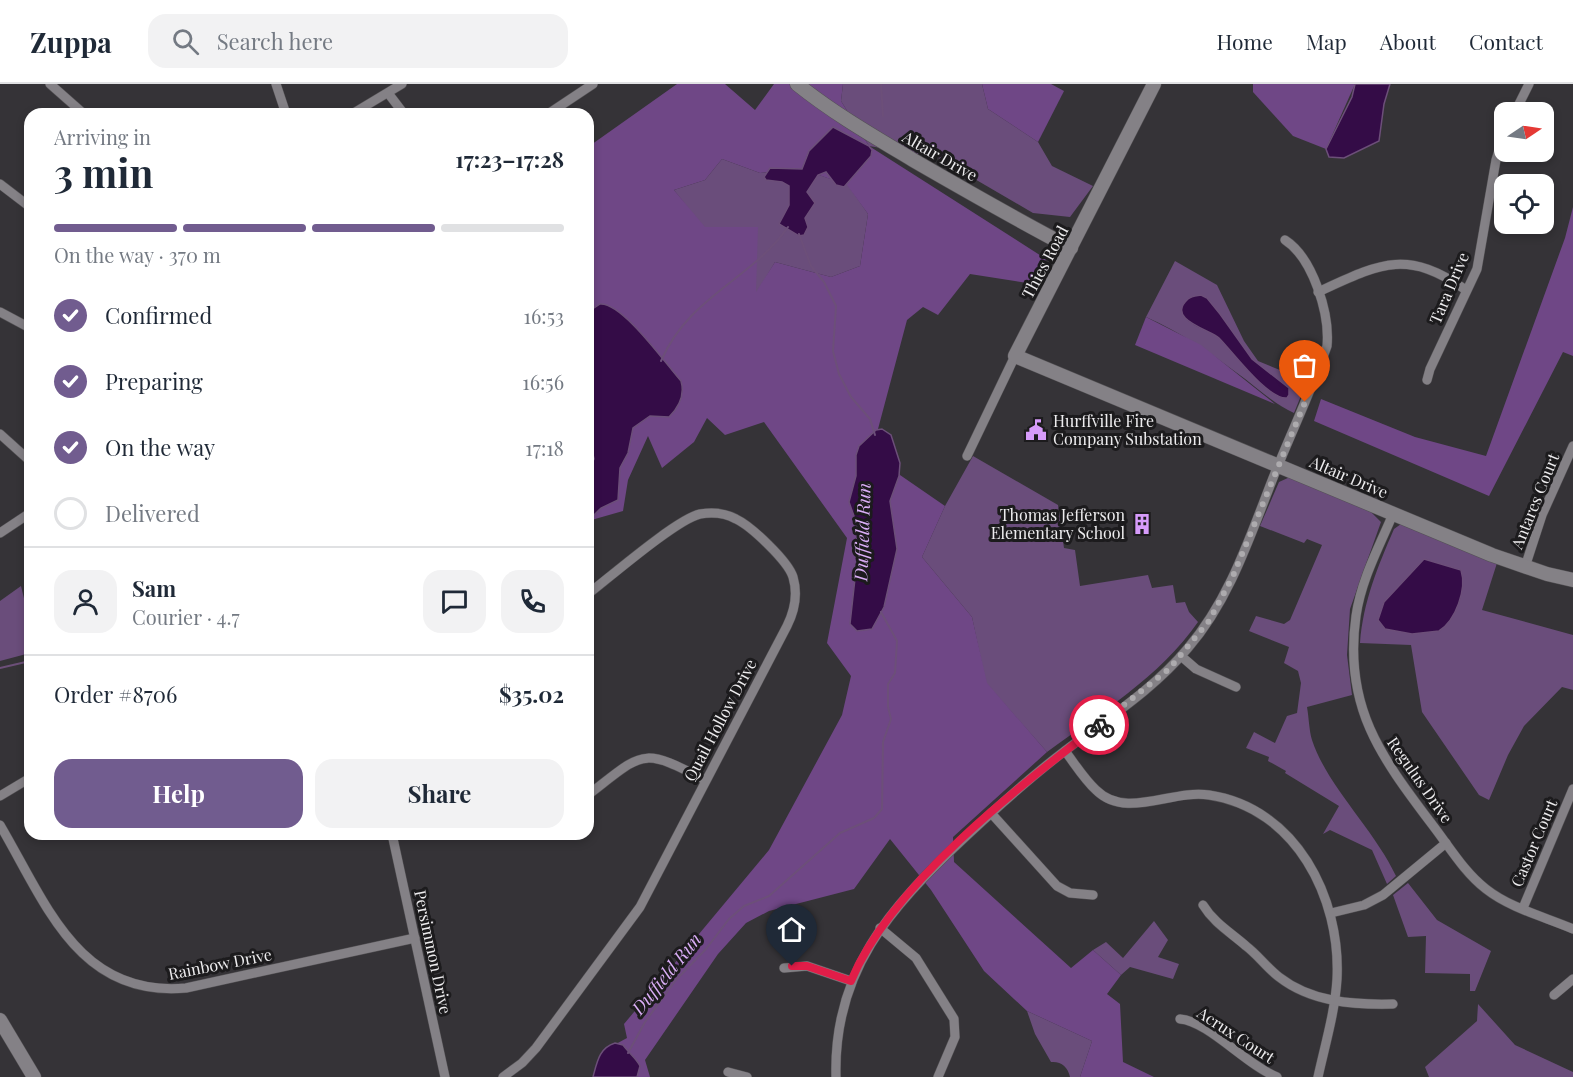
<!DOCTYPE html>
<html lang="en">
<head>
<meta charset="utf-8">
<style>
  :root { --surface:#fff; --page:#f2f2f3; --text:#1f2937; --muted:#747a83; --line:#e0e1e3; --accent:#715c8f }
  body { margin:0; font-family:"Playfair Display",serif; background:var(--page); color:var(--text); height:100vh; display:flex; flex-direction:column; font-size:22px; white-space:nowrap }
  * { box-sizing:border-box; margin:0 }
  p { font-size:20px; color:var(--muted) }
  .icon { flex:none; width:33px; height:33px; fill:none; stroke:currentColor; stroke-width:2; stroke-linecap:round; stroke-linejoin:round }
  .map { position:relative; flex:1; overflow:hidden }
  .panel { position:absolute; left:24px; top:24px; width:570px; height:732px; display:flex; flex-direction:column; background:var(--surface); border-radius:18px; box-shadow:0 3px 9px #0003 }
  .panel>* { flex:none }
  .needle { width:39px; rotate:77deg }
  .fabs { position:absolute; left:1494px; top:18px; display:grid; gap:12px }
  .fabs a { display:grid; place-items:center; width:60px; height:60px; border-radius:12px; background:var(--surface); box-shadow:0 3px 9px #0003; font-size:30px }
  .pin { position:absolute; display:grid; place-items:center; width:51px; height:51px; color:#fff; margin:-62px -26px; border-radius:50% 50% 50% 0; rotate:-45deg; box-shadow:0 0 6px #0007 }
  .pin .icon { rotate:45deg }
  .courier { position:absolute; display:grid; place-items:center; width:60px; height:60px; margin:-30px; border:4px solid #e11d48; border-radius:50%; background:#fff; color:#222; box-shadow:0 2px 8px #0007 }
  .headline em { font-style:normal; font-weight:700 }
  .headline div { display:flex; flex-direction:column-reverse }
  .headline { display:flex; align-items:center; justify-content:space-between; height:102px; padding:0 30px }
  h1 { font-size:39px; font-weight:700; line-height:45px }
  .bar { display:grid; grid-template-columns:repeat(4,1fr); gap:9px 6px; align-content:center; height:72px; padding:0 30px }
  .bar i { height:8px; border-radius:4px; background:var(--line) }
  .bar .selected { background:var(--accent) }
  .bar p { grid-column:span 4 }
  .line { display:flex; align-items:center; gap:15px; padding:0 30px; border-top:2px solid var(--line) }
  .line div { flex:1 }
  .round { display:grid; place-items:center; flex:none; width:63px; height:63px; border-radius:18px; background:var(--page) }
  ol { padding:0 30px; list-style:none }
  li { display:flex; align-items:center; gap:18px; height:66px }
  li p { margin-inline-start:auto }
  li .icon { padding:6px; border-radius:50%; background:var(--accent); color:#fff; stroke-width:4 }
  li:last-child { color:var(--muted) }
  li i { width:33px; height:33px; border:3px solid var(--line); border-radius:50% }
  .button { display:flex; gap:12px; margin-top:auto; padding:12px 30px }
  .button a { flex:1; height:69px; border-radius:18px; background:var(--accent); color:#fff; font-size:24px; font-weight:700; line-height:69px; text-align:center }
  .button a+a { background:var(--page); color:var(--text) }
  header { display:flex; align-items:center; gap:36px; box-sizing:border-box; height:84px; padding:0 30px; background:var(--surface); border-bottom:2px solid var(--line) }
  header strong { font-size:28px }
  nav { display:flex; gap:33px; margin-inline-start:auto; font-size:21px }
  .search { width:420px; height:54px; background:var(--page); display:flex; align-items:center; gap:15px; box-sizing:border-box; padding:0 21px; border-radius:18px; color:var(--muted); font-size:22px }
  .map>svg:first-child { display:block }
</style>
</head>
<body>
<header>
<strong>Zuppa</strong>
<div class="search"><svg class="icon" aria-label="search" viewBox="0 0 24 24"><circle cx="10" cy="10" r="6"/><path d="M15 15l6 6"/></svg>Search here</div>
<nav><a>Home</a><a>Map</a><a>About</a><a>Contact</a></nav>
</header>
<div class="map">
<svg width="1573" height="993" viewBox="0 0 1573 993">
  <rect width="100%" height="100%" fill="#353337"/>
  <g fill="#6a4d7b">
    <path d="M843,0H982L988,25L1038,58L1052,82L1093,102L1070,133L1033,129L937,73L869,62L841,17Z"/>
    <path d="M722,75L760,89L802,85L848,101L868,130L860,182L831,193L775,178L756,210L674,106L705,96Z"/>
    <path d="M1175,177L1217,201L1244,257L1258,277L1307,297L1294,329C1272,319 1257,303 1237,289C1208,267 1180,248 1146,233Z"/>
    <path d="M973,372L1058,421L1064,464L1075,466L1080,502L1148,491L1152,504L1173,501L1176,519L1185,518L1189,528L1198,538C1160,593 1100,629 1047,668L986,599L972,533L922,473L945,422Z"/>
    <path d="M1290,393L1371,428L1381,438L1350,525L1347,571L1352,611L1307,623C1309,634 1309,646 1312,656C1327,702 1374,745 1396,792L1387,800L1372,766L1330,746L1323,750L1339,722L1285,689L1286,687L1268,677L1269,673L1246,664L1254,648L1275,659L1287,632L1297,629L1301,599L1298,587L1284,579L1289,563L1249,547L1256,532L1284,540L1290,536L1322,461L1307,455L1304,459L1260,442L1279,398Z"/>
    <path d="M1401,440L1497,479L1482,526L1573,551V606L1562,603L1524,642L1508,671L1489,716L1479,711L1422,628L1411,561L1360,559C1363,518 1378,482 1394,445Z"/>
    <path d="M21,502L30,539V569L0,577V517Z"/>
    <path d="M1408,799L1437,836L1491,867L1475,907H1470V890L1425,889L1426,852L1408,853L1393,811Z"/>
    <path d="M1154,837L1168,856L1158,873L1179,880L1173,895L1130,883L1121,891L1093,866L1106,858L1123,874Z"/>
    <path d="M1478,920L1515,961L1573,988V993H1429L1425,983L1477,937Z"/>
    <path d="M1027,927L1092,957L1080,993H1070C1068,983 1061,977 1051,978L1035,950Z"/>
  </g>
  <g fill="#6f4786" fill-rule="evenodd">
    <path d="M677,0H725L755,26L774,0H843L841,17L869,62L1046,175L1034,200L970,190L938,231L923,223L907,236L878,345L900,391L945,422L922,473L972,533L987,599L1047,668L953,753L954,778L1071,884L1093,866L1121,891L1107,910L1120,920L1123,978L1154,993H1080L1092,957L1027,927L984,887L931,806L890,755L854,805L769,827L746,839L718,870L645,976L650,993H593L603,967L627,954L624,940L769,766L842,631L851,592L827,559L847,454L764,338L725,351L707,334L694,358L662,384L648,352L628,396L623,427L588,437V63ZM722,75L760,89L802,85L847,101L868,130L860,182L831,193L775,178L756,208L758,143H705L674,106L705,96Z"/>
    <path d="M982,0H1051L1064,7L1038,58L988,25Z"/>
    <path d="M1253,0H1355L1326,65L1293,52L1253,8Z"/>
    <path d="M1573,123V272L1563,268L1489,412L1314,337L1321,315L1415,353L1486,372L1565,154Z"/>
    <path d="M1146,233L1201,261L1275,320L1135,261Z"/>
  </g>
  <g fill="#340c47" stroke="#6c4f79" stroke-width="1.5">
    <path d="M1355,0H1390L1384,20L1379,57L1344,74L1329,73L1326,65L1352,13Z"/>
    <path d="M833,43L869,62L872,66L871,72L844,103L836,101L826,88L818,91L807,108L815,119L805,134L808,143L804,151L799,152L779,140L789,121V102L782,98L766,96L764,93L770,84L802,85L809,67Z"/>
    <path d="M1201,211L1207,214L1220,230L1252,275L1289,304V311L1287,314C1268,316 1232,267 1219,254C1211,246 1165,236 1188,215C1192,212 1196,212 1201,211Z"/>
    <path d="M600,220C622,218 665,279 681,297C685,311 679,323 669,333L650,332L633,344L628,369L620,384L618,416L601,424L588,437V388L594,375L588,348V228Z"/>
    <path d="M882,345L891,351L900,379L899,392L890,417L897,465L884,523L872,545L857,547L850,540L860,449L849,418L856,392V371L859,362L876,346Z"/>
    <path d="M1424,475L1461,486C1467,505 1456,536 1439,547L1412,550L1385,545L1378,536L1384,518Z"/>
    <path d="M615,959L623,961C628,968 637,975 640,982L637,993H593C597,978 599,964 615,959Z"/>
  </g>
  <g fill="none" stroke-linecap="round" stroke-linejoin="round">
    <g stroke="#6c4f79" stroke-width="2">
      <path d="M881,0L883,32"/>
      <path d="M799,150L811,182L824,198L836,222L833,267L839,290L851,313L870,335L875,351"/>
      <path d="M661,277C689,212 751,196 788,143"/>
      <path d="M0,584L30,577"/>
      <path d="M628,969L645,938L675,897L706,865L729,835L744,822L769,812L840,749L874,734L882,725L883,658L891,635L888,623V600L895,589L897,557L881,528"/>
    </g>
    <defs>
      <g id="street">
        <path d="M50,0L84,30"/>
        <path d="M276,0L286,30"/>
        <path d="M388,9L404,30"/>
        <path d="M1515,28L1529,0"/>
        <path d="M352,30L402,0"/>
        <path d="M548,30L593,0"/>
        <path d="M0,100L30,123"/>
        <path d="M1318,208C1379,180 1406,164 1466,206"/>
        <path d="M0,228L30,244"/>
        <path d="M1427,296L1430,285L1477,185L1496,76L1504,50"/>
        <path d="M0,350L30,377"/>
        <path d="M967,372L1015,272"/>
        <path d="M1393,430C1379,463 1361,496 1356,532C1343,624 1382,674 1434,743C1450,764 1465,789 1486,805C1510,824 1545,833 1573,845"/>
        <path d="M0,449L30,429"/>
        <path d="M1525,483L1542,431L1573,362"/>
        <path d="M1181,572L1196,585L1236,603"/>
        <path d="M1065,667C1075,680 1084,695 1096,706C1126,736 1172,705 1209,711C1296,724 1341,814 1337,895C1335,928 1325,961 1318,993"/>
        <path d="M588,711C644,668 640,662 705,696"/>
        <path d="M0,712L30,694"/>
        <path d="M991,729L1057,802L1070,809L1093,811"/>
        <path d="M0,741C46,819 78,914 186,904L415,854"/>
        <path d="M392,750L445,993"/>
        <path d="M1203,821C1214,839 1230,848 1246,862C1258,871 1267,884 1279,893C1311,918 1353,921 1393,920"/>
        <path d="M1523,824L1573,705"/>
        <path d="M1331,829L1364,821L1383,811L1446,759"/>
        <path d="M880,844L916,874L954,935L955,953L938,993"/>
        <path d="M784,884L807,882L851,897"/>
        <path d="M1554,911L1573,895"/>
        <path d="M1180,935C1208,937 1246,981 1277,993"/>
        <path d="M728,988L747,993"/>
        <path d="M503,993L522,979L536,964L640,823L787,542C795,526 798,510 793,493C788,477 751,442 736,435C725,429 712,428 700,430C677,435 610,493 588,510"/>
        <path d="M836,993C833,887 890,824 962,756C995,725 1029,694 1066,666C1108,634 1154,605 1188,564C1231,514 1251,449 1275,389C1292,347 1312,305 1327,262C1330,230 1313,174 1285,156"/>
      </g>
      <g id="secondary">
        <path d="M797,0C833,29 873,52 913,76C965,106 1017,136 1071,164"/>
        <path d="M1154,0L1015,272L1492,471L1547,490L1573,496"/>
        <path d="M0,936L34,993"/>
      </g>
    </defs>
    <use href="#street" stroke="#535154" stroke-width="10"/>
    <use href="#secondary" stroke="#535154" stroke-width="15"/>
    <use href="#street" stroke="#848186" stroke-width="9"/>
    <use href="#secondary" stroke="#848186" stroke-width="14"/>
  </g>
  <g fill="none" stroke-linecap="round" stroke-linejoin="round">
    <path stroke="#adabae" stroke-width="6" stroke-dasharray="0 10.8" d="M1099,641L1169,585L1209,537L1233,492L1305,318"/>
    <path stroke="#e11d48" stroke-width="8" d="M792,882H807L851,897C891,801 1017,704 1099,641"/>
  </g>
  <defs>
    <symbol id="civic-bare" viewBox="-9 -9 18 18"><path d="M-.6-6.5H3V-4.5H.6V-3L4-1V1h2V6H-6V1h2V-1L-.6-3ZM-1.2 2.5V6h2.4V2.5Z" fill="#d69bfa" stroke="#1c1b1d" stroke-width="2.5" paint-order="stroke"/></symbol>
    <symbol id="building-bare" viewBox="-9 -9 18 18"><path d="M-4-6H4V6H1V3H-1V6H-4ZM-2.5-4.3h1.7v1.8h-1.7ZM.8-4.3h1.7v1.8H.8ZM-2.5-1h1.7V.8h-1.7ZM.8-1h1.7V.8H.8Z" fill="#d69bfa" stroke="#1c1b1d" stroke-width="2.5" paint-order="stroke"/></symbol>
  </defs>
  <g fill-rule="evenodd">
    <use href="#civic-bare" x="1021" y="331" width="30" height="30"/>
    <use href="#building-bare" x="1127" y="425" width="30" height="30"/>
  </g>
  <g text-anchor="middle" stroke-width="6" stroke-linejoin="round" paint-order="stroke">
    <g font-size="16" fill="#edecee" stroke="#1c1b1d">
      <text transform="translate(940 72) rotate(30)" y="6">Altair Drive</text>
      <text transform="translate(1045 178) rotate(-62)" y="6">Thies Road</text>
      <text transform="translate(1449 204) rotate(-67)" y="6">Tara Drive</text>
      <text transform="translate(1349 393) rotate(23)" y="6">Altair Drive</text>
      <text transform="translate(1535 417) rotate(-68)" y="6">Antares Court</text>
      <text transform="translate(720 636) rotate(-62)" y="6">Quail Hollow Drive</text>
      <text transform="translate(1420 696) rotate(55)" y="6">Regulus Drive</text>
      <text transform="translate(1534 759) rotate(-67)" y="6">Castor Court</text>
      <text transform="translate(433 868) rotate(78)" y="6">Persimmon Drive</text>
      <text transform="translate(220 880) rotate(-11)" y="6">Rainbow Drive</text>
      <text transform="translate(1236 951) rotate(33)" y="6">Acrux Court</text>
    </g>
    <g font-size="16" fill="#edecee" stroke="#1c1b1d" text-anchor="start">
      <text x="1053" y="343">Hurffville Fire<tspan x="1053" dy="18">Company Substation</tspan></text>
      <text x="1125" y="437" text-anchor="end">Thomas Jefferson<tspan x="1125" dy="18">Elementary School</tspan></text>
    </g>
    <g font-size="18" font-style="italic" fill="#d9adf5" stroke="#1c1b1d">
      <text transform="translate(863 448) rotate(-88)" y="6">Duffield Run</text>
      <text transform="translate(667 890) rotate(-51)" y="6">Duffield Run</text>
    </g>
  </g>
</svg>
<div class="fabs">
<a><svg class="needle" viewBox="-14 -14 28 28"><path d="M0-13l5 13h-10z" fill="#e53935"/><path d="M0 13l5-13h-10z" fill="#747a83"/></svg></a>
<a><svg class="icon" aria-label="locate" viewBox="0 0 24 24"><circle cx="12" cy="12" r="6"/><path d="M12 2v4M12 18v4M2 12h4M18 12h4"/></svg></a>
</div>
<div class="pin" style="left:1305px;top:318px;background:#ea580c"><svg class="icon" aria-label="bag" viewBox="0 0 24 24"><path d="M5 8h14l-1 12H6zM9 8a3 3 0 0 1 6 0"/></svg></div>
<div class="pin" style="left:792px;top:882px;background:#1f2937"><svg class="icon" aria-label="home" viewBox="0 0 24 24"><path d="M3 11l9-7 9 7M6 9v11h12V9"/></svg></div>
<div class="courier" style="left:1099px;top:641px"><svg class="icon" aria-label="bike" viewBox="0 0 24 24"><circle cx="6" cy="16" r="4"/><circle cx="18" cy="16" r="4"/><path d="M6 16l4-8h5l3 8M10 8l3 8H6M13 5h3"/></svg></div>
<section class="panel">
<div class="headline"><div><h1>3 min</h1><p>Arriving in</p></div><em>17:23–17:28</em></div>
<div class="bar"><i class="selected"></i><i class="selected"></i><i class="selected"></i><i></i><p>On the way · 370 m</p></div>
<ol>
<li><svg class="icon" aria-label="check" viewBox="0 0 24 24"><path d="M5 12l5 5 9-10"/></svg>Confirmed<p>16:53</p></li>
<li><svg class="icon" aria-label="check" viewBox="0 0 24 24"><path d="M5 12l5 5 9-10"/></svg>Preparing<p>16:56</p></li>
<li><svg class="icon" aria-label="check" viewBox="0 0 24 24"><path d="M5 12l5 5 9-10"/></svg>On the way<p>17:18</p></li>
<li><i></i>Delivered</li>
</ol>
<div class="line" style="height:108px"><a class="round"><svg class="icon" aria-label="person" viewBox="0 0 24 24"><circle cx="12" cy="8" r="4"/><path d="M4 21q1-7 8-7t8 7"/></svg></a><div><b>Sam</b><p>Courier · 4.7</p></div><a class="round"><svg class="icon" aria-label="chat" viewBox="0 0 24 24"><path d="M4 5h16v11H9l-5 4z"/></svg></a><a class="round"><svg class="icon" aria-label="phone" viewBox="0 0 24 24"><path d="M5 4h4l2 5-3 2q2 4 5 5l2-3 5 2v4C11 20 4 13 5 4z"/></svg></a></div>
<div class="line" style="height:78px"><div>Order #8706</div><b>$35.02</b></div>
<div class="button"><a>Help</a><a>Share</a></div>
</section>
</div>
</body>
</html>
